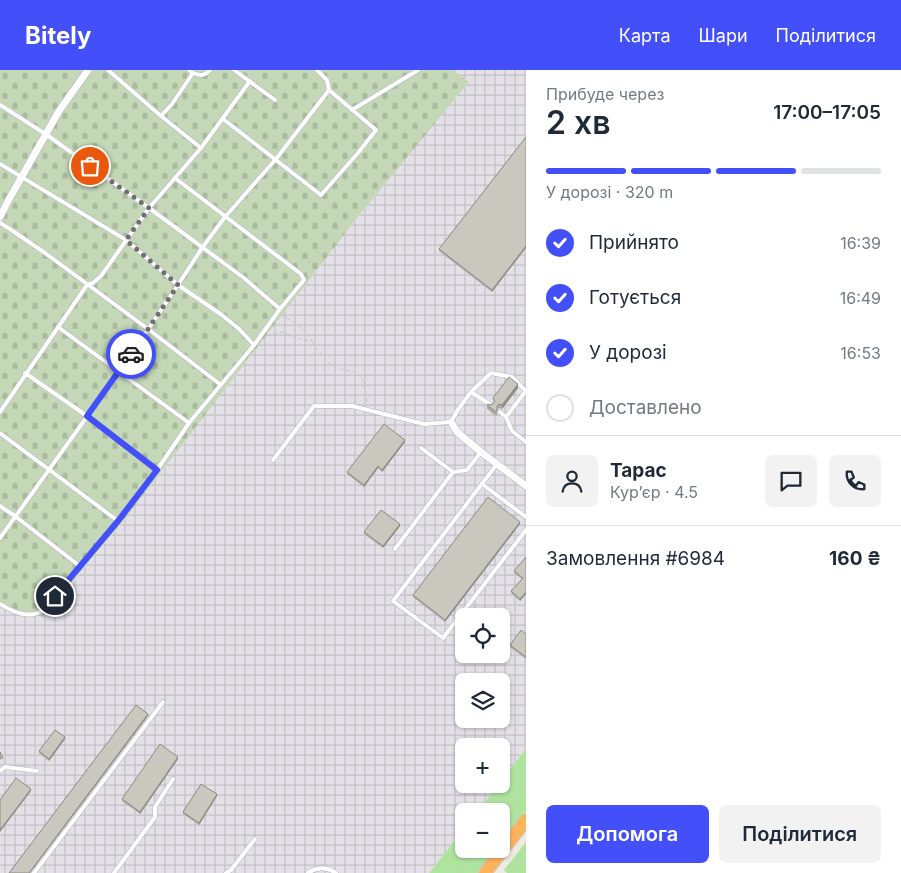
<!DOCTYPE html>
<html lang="uk">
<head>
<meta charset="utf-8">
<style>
  :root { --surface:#fff; --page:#f2f2f3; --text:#1f2937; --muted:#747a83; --line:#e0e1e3; --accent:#4350f9 }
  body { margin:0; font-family:Inter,sans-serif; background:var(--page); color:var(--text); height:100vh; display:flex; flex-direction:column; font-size:19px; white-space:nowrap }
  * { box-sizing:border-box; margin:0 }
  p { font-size:16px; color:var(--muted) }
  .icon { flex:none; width:28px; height:28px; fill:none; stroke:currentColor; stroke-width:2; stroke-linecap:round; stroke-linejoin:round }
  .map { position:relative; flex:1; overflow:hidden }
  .side { display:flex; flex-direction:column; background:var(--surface); width:375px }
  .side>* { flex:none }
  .fabs { position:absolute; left:455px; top:538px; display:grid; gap:10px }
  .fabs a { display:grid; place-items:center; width:55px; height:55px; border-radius:8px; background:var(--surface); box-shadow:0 1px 4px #0004; font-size:25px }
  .pin { position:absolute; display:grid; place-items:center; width:42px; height:42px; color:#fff; margin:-21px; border:2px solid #fff; border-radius:50%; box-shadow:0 1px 5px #0007 }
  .courier { position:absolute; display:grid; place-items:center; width:50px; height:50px; margin:-25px; border:4px solid #4350f9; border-radius:50%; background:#fff; color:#222; box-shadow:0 1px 6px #0007 }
  .summary em { font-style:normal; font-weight:600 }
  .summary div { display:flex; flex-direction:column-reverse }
  .summary { display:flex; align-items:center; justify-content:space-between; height:85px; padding:0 20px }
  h1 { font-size:32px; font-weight:600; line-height:38px }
  .bar { display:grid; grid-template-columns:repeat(4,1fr); gap:8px 5px; align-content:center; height:60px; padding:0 20px }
  .bar i { height:6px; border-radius:4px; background:var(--line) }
  .bar .current { background:var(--accent) }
  .bar p { grid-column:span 4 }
  .line { display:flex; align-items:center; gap:12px; padding:0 20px; border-top:1px solid var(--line) }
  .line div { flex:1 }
  .round { display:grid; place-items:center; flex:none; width:52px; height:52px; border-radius:8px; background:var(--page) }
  ol { padding:0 20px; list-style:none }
  li { display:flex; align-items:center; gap:15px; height:55px }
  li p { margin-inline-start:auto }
  li .icon { padding:5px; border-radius:50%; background:var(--accent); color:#fff; stroke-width:4 }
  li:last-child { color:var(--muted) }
  li i { width:28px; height:28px; border:2px solid var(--line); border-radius:50% }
  .button { display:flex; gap:10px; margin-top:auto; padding:10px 20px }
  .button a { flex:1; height:58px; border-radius:8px; background:var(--accent); color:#fff; font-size:20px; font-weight:600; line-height:58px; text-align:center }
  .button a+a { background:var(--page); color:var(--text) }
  header { display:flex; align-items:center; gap:30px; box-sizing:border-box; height:70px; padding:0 25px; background:var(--accent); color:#fff }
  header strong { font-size:24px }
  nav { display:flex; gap:28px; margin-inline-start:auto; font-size:18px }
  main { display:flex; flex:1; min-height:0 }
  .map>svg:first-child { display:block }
</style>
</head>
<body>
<header>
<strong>Bitely</strong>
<nav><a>Карта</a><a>Шари</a><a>Поділитися</a></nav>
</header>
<main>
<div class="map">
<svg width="526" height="803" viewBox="0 0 526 803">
  <defs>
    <pattern id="industrial-grid" width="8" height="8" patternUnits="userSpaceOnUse" patternTransform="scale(1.25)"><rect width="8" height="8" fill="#e3e0e7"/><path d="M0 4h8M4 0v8" fill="none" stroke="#c3c0c6"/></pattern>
    <pattern id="cemetery-stones" width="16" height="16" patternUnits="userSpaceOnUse" patternTransform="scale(1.25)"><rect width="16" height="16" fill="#c4d8b7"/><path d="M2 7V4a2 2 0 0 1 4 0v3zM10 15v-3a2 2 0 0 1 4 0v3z" fill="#a9ba9e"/></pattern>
  </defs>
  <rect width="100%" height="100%" fill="#eeeae0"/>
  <path fill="url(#industrial-grid)" fill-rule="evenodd" d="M453,0H526V679L501,711V676H464V714H499L478,741H464V759L429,803H0V532L44,547L124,450L357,148L469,12ZM464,546H501V584H464ZM464,611H501V649H464Z"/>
  <g fill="#aee49e">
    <path d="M526,679V741L501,773V741H478L499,714H501V711Z"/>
    <path d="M464,759V779H497L478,803H429Z"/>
    <path d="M526,772V803H507L504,800Z"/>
  </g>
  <path fill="url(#cemetery-stones)" d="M0,0H453L469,12L357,148L124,450L43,547L7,538L0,532Z"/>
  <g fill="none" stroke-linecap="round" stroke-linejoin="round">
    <defs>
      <g id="lane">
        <path d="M108,0L161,46L201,78"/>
        <path d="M234,0L275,30"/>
        <path d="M193,3C201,6 204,6 210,0"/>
        <path d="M0,35L47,65L149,138L244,208L280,239"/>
        <path d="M352,40L418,0"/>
        <path d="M161,46L172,34L193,3L189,0"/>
        <path d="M223,49L321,125L358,83L376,60L329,20L327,10L317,0"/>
        <path d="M0,94L126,170L178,215L222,245L239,259L254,275"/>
        <path d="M0,153L10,159L45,183L148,259L221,315"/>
        <path d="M58,257L189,353"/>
        <path d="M25,303L87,346L157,400"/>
        <path d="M491,335L471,322L491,303L512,307L526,321"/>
        <path d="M0,342L87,215L93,213L101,206L149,138L201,78L250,11"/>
        <path d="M500,342L506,347L512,361L526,372"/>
        <path d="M506,347L526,321"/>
        <path d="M0,363L118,451"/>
        <path d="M421,378L453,402L467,400L481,382"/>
        <path d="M273,390L314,336H352L424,354L451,352L457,341L471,322"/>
        <path d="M497,394L393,531L443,568L526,460"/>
        <path d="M482,414L526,447"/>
        <path d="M0,436L15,446L81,497"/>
        <path d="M0,468L119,302L178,215L202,178L225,147L276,89L329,20"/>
        <path d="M395,479L453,402"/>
        <path d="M0,534C13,542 28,549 42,541L118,451L157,400L189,353L254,275L280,239L304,210L301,204L175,108"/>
        <path d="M0,701L5,697L37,701"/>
        <path d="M34,803L163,632"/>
        <path d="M114,803L155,747V737L173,709"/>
        <path d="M226,803L231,800L255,769"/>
        <path d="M308,803C317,797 327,797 336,803"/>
      </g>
      <g id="street">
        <path d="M0,147L8,131L59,41L88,0"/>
        <path d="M451,352L457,362L481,382L526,416"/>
      </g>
      <path id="highway" d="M485,803L526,750"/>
    </defs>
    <use href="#lane" stroke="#b3b5c0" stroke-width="5"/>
    <use href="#street" stroke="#b3b5c0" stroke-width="8"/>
    <use href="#highway" stroke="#c8c8c8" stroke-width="14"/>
    <g stroke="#c8c8c8" stroke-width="1" stroke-dasharray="4 2.5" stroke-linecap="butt">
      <path d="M303,198L332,168L341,154C339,143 332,136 323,129"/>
      <path d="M267,266L282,262L303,270L312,271C306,261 295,250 283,247L281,245"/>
      <path d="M312,272C320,282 325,292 337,298C346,302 355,298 362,308L368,334"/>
      <path d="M501,747L526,714"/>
      <path d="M458,803L477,779"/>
      <path d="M508,803L526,779"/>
    </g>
    <use href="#lane" stroke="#fff" stroke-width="4"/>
    <use href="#street" stroke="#fff" stroke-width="7"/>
    <use href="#highway" stroke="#fdb45d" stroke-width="12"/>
  </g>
  <g fill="#aeaca3">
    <path d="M526,67L492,222L439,181V179Z"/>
    <path d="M518,318L502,339L499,338L497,340V345L496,346L487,339V335L494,333L493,328Z"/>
    <path d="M405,372L382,402L378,398L364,417L347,404V402Z"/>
    <path d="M520,454L445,552L413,527V525Z"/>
    <path d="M400,456L383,478L364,464V462Z"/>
    <path d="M526,487V524L520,531L511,523V521L522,509L514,503V501Z"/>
    <path d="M526,564V589L510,577V575Z"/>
    <path d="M65,669L49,691L39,683V681Z"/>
    <path d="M178,689L140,744L122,731V729Z"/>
    <path d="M217,726L199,755L183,744V742Z"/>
  </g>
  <g fill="#8d8c85">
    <path d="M526,176V178L492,222V220Z"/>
    <path d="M518,314V318L502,339V335Z"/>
    <path d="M405,370V372L382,402V400Z"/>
    <path d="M378,396V398L364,417V415Z"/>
    <path d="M520,452V454L445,552V550Z"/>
    <path d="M400,454V456L383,478V476Z"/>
    <path d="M526,522V524L520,531V529Z"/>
    <path d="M148,644V646L30,803H29Z"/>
    <path d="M65,667V669L49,691V689Z"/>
    <path d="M178,687V689L140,744V742Z"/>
    <path d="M31,719V721L0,762V760Z"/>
    <path d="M217,724V726L199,755V753Z"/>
  </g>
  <g fill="#cac8be" stroke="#8d8c85">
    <path d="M526,67V176L492,220L439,179Z"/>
    <path d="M509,307L518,314L502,335L499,334L497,336V341L496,342L487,335L488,334L491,335L494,333L495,331L493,328Z"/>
    <path d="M384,354L405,370L382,400L378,396L364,415L347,402Z"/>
    <path d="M488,427L520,452L445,550L413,525Z"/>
    <path d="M381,440L400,454L383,476L364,462Z"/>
    <path d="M526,487V522L520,529L511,521L523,508L514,501Z"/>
    <path d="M521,560L526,564V587L510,575Z"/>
    <path d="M136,635L148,644L29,803H9Z"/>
    <path d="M55,660L65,667L49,689L39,681Z"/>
    <path d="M160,674L178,687L140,742L122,729Z"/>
    <path d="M0,682L3,688L0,689Z"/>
    <path d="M16,708L31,719L0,760V730Z"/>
    <path d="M201,714L217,724L199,753L183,742Z"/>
  </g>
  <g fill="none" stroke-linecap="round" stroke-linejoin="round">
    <path stroke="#716f6c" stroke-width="5" stroke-dasharray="0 9" d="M90,96L149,138L126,170L178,215L131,284"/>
    <path stroke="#4350f9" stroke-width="6" d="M55,526L118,451L157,400L87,346L131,284"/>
  </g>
</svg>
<div class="fabs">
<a><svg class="icon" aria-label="locate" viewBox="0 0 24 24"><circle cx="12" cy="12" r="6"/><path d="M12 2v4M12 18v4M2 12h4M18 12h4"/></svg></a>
<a><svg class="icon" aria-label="layers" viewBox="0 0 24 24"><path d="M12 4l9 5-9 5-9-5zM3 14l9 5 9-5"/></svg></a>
<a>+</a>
<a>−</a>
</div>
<div class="pin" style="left:90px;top:96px;background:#ea580c"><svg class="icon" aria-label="bag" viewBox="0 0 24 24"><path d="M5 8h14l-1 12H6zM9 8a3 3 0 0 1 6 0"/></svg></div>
<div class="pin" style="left:55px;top:526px;background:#1f2937"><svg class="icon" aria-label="home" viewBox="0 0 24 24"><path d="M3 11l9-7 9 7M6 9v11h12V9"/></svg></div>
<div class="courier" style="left:131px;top:284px"><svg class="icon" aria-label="car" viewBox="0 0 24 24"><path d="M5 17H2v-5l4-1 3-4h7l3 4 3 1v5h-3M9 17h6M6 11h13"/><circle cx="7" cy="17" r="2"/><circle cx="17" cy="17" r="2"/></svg></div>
</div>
<section class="side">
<div class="summary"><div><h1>2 хв</h1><p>Прибуде через</p></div><em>17:00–17:05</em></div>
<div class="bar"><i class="current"></i><i class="current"></i><i class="current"></i><i></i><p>У дорозі · 320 m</p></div>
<ol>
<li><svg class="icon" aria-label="check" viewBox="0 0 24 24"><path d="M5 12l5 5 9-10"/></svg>Прийнято<p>16:39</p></li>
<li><svg class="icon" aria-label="check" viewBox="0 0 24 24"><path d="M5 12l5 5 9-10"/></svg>Готується<p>16:49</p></li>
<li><svg class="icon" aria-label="check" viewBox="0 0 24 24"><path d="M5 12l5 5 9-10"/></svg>У дорозі<p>16:53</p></li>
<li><i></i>Доставлено</li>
</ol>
<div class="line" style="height:90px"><a class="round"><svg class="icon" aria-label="person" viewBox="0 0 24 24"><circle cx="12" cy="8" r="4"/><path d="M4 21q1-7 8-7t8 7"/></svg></a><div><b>Тарас</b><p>Кур’єр · 4.5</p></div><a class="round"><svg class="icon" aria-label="chat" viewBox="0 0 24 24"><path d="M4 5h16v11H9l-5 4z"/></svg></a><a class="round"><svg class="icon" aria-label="phone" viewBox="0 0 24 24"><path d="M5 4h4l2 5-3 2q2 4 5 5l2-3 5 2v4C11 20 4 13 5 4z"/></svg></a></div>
<div class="line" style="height:65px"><div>Замовлення #6984</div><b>160 ₴</b></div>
<div class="button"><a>Допомога</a><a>Поділитися</a></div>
</section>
</main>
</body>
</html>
